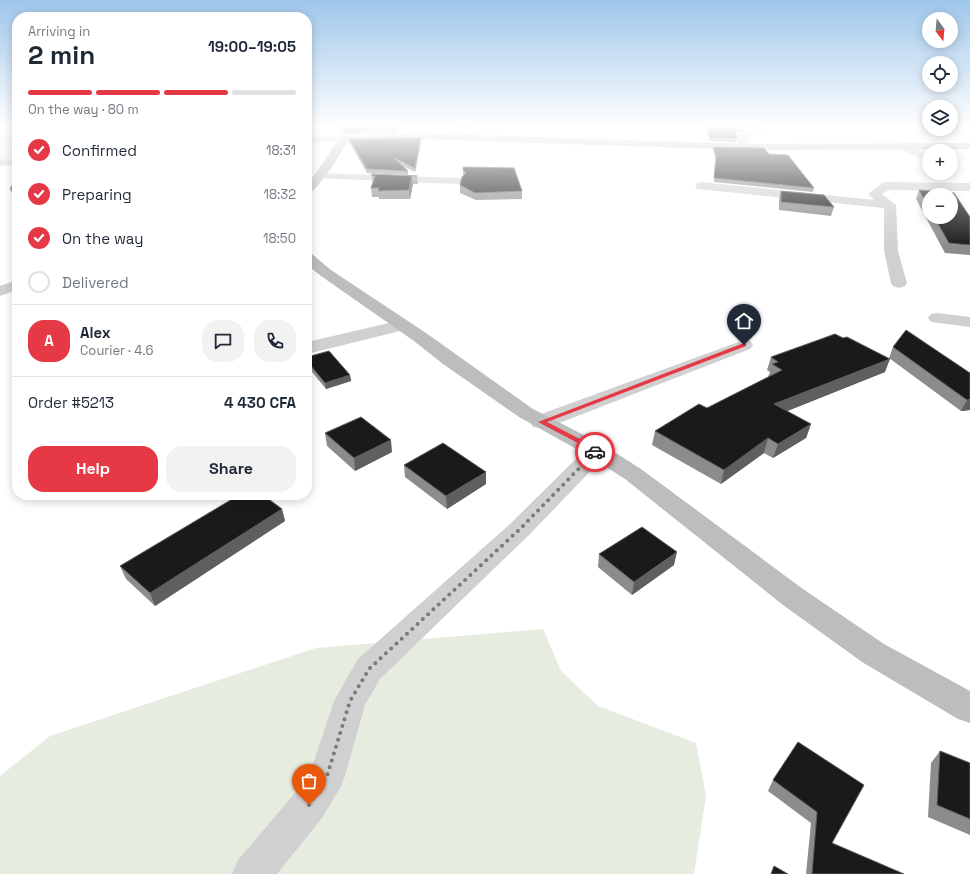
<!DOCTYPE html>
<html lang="en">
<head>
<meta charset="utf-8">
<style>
  :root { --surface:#fff; --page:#f2f2f3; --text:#1f2937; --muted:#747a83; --line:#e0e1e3; --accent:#e63946 }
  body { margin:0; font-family:"Space Grotesk",sans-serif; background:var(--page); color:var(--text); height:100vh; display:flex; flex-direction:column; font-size:15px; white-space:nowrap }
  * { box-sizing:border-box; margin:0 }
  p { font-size:13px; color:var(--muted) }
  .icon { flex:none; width:22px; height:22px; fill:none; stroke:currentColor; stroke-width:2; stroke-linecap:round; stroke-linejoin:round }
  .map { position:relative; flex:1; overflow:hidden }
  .sheet { position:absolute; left:12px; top:12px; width:300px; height:488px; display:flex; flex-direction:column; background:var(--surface); border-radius:16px; box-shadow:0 2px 10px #0003 }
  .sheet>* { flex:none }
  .needle { width:26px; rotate:164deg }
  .tools { position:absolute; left:922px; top:12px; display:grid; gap:8px }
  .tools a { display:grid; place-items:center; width:36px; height:36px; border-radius:50%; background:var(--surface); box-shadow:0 2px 10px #0003; font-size:20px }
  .pin { position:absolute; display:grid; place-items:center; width:34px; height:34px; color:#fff; margin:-41px -17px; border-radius:50% 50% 50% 0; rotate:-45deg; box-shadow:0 0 4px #0007 }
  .pin .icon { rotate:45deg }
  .courier { position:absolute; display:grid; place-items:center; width:40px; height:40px; margin:-20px; border:3px solid #e63946; border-radius:50%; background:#fff; color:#222; box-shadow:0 1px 5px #0007 }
  .overview em { font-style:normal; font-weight:800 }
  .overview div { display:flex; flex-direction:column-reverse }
  .overview { display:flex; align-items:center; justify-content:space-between; height:68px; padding:0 16px }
  h1 { font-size:26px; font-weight:800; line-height:30px }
  .bar { display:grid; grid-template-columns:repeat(4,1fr); gap:6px 4px; align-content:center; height:48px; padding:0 16px }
  .bar i { height:5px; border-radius:3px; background:var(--line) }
  .bar .active { background:var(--accent) }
  .bar p { grid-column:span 4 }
  .line { display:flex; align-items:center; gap:10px; padding:0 16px; border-top:1px solid var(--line) }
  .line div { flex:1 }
  .round { display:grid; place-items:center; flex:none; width:42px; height:42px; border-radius:16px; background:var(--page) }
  ol { padding:0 16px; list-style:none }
  li { display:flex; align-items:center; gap:12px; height:44px }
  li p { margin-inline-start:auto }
  li .icon { padding:4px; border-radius:50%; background:var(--accent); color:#fff; stroke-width:4 }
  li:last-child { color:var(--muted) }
  li i { width:22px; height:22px; border:2px solid var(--line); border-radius:50% }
  .primary-button { display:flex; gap:8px; margin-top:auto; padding:8px 16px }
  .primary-button a { flex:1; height:46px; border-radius:16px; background:var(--accent); color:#fff; font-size:16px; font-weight:800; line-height:46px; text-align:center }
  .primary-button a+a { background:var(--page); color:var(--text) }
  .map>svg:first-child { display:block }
</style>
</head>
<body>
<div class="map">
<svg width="970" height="874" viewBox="0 0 970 874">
  <rect width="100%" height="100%" fill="#fff"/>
  <g fill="#e6ecdf">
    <path d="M0,125H17V161L0,163Z"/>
    <path d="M543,629L561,671L598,706L696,743L706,796L694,874H0V776L50,736L316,648Z"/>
  </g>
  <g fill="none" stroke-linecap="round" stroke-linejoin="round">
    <g fill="#d0d0d0" fill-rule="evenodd">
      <path d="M463,125H475L453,139H447L445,137L447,135Z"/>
      <path d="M746,125H758L766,131L764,133L745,138L752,147L747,150L743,149L734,136L736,134L753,130Z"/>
      <path d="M345,135L349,136L350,138L349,140L307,143V137Z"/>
      <path d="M904,144L929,155V162L900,149L899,147Z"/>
      <path d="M17,158V164L0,166V160Z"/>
      <path d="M319,173L459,178L463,179L465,181L463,183L459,184L315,178L313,176L315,174Z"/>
      <path d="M701,182L874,200L868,194L882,183L886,182L970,183V191L889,190L882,194L896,205L898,251L907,283L905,286L899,288L893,286L891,283L884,251V208L697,189L695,186L697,183Z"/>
      <path d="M17,280V290L0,296V286Z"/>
      <path d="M937,313L970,317V327L931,322L928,318L931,314Z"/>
      <path d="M402,320L408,321L411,325L408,329L307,354V342Z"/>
      <path d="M744,340L750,341L753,345L750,349L549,427L541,428L533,427L530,422L533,417Z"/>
      <path d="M597,444L605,446L608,451L605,456L529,535L380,679L365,705L345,776L340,788L322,818L277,874H232L238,860L296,792L312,767L334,701L358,659L511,523L589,446Z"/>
    </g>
    <g fill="#bdbdbd" fill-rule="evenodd">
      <path d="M423,133L747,144L970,143V149L747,150L423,139L348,141C341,152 319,191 307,194V183L316,173L341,136Z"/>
      <path d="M307,253L312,254L331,270L426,333L533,409L605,446L641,469L803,589L884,644L970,691V723L958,719L862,662L783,605L625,479L589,456L519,417L443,364L414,341L321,276L307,265Z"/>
    </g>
  </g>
  <g fill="#8c8c8c" fill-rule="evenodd">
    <path d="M339,125H397L395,133L348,134H344Z"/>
    <path d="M702,125H746V130L736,133H735L737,138L736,142L710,141L707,133Z"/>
    <path d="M421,138V141L415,172L403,166L408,171V175L367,173L349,142V139Z"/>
    <path d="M713,147L769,154L814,188L813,192L714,182L716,160L713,150Z"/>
    <path d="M463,170L522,191V199L476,200L460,193V185L463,176Z"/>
    <path d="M371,174L417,176L418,184H413L410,199H379V197H372L371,188L373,183Z"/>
    <path d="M919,190L954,193L970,217V255L945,253L916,199ZM929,195H951V217H929Z"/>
    <path d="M781,191L834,207L831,216L779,210V199Z"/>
    <path d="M893,347L970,373V410L961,411L889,358Z"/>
    <path d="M307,357L350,375L351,381L326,389L307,366Z"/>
    <path d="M771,357L885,372L787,411L811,424L806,438L773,458L764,453L721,484L652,445L655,431L707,408L768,377L770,372L767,370Z"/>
    <path d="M325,433L392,452L355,471L327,446Z"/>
    <path d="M404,465L486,472V484L447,509L405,477Z"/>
    <path d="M282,509L285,521L155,606L126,579L120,566Z"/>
    <path d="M599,554L674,565L632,595L598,567Z"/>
    <path d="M798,742L832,843L904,874H806L811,823L768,791L773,780Z"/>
    <path d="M940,751L970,763V835L928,817L931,763Z"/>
  </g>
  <g fill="#5f5f5f">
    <path d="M747,127L746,130L736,133L733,135L734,131L736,129Z"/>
    <path d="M421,138V141L415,172V168Z"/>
    <path d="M412,176L413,184L410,199L409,190Z"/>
    <path d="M17,188V192L12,193L10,189Z"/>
    <path d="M890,359L885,372L770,418L774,404Z"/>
    <path d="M350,375L351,381L326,389L325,383Z"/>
    <path d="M970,399V410L961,411L967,400Z"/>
    <path d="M811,424L806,438L773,458L778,444Z"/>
    <path d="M768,438L764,453L721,484L724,470Z"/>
    <path d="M391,440L392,452L355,471L354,458Z"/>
    <path d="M486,472V484L447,509L446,496Z"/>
    <path d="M282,509L285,521L155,606L150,593Z"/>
    <path d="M677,552L674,565L632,595L634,582Z"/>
  </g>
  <g fill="#1a1a1a" stroke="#5f5f5f">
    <path d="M341,125H396L395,129L348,131L344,130Z"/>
    <path d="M705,125H746L747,127L736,129L734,131L737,138H710L708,129Z"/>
    <path d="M421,138L415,168L394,158L408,171L367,169L349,139Z"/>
    <path d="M713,147L764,148L769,154L788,155L814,188L714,178L716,156Z"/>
    <path d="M463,167L514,168L522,191L475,193L460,185L462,177L466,173L463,170Z"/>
    <path d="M371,174L417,176H412L409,190L378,191L379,188H371L375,176H373Z"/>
    <path d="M17,177V188L10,189Z"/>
    <path d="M919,190L954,193L970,217V245L949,243L934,217H951V195H929V208Z"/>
    <path d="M781,191L824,195L834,207L781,202Z"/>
    <path d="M906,330L970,373V399L967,400L893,347Z"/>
    <path d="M835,334L843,338L847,337L890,359L774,404L811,424L778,444L768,438L724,470L655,431L699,404L707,408L782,370L772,364L778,362L771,357Z"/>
    <path d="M329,351L350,375L325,383L307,361V357Z"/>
    <path d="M361,417L391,440L354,458L325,433Z"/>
    <path d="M443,443L486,472L446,496L404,465Z"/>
    <path d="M239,495H263L282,509L150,593L120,566Z"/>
    <path d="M642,527L677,552L634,582L599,554Z"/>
    <path d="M798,742L864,785L832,843L904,874H812L817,812L773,780Z"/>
    <path d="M940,751L970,763V819L937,805Z"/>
    <path d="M774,866L788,874H771Z"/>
  </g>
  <linearGradient id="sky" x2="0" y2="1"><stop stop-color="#9ec6ea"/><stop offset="0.51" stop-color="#fff"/><stop offset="1" stop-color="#fff" stop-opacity="0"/></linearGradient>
  <rect width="970" height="247" fill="url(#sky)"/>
  <path fill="#e63946" d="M744,343L746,344V346L547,422L599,449L600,450L598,454H593V451L538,422Z"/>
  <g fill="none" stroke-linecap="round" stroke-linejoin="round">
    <path stroke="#7a7a7a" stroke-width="4" stroke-dasharray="0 7.2" d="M309,805L327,776L350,701L369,669L520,529L595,452"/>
  </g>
</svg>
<div class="tools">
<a><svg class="needle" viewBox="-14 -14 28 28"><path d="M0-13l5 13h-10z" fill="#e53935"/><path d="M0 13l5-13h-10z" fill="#747a83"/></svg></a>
<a><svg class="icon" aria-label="locate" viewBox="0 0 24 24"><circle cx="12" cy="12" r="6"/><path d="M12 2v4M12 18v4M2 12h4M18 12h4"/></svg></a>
<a><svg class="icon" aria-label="layers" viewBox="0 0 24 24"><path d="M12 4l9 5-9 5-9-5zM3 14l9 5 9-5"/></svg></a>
<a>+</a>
<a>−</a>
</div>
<div class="pin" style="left:309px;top:805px;background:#ea580c"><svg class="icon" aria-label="bag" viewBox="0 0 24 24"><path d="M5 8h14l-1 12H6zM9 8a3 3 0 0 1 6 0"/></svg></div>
<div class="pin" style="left:744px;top:345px;background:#1f2937"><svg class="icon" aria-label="home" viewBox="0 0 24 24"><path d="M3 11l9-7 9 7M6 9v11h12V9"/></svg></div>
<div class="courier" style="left:595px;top:452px"><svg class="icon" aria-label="car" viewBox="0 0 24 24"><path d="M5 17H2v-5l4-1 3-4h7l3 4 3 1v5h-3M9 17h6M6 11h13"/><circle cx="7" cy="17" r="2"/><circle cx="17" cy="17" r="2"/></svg></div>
<section class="sheet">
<div class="overview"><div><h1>2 min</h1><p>Arriving in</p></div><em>19:00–19:05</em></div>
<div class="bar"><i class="active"></i><i class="active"></i><i class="active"></i><i></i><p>On the way · 80 m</p></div>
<ol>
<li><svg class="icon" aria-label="check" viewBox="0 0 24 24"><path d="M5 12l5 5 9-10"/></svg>Confirmed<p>18:31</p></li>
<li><svg class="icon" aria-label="check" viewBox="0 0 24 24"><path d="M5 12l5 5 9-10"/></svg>Preparing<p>18:32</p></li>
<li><svg class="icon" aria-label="check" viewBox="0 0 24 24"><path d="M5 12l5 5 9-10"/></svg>On the way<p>18:50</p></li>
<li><i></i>Delivered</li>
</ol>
<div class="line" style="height:72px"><b class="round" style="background:var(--accent);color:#fff">A</b><div><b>Alex</b><p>Courier · 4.6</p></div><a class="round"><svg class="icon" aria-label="chat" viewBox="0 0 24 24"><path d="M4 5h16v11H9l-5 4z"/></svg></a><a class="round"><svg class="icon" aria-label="phone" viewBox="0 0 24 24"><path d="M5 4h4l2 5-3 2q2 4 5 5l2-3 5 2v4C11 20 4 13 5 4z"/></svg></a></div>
<div class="line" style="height:52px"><div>Order #5213</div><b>4 430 CFA</b></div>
<div class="primary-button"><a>Help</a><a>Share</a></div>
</section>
</div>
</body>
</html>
